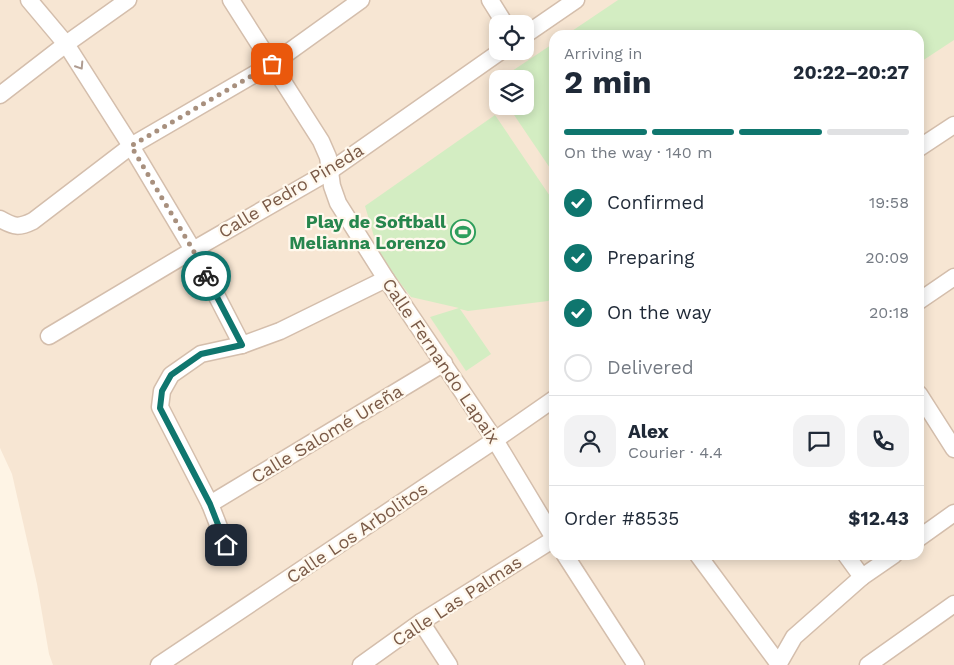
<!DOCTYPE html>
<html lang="en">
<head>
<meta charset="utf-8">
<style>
  :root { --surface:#fff; --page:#f2f2f3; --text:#1f2937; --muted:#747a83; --line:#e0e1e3; --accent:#0f766e }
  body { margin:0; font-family:"Work Sans",sans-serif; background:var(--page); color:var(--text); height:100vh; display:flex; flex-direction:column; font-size:19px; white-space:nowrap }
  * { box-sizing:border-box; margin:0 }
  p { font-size:16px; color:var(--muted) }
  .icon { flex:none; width:28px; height:28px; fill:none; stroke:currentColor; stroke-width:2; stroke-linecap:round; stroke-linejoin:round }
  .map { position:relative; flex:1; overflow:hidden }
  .sheet { position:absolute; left:549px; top:30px; width:375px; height:530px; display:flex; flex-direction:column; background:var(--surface); border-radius:15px; box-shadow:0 2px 12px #0003 }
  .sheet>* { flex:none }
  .tools { position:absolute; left:489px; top:15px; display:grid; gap:10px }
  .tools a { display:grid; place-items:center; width:45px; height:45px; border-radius:10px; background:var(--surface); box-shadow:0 2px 12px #0003; font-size:25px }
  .pin { position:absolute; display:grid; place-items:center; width:42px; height:42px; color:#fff; margin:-21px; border-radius:10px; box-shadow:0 2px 8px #0006 }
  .courier { position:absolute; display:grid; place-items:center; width:50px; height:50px; margin:-25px; border:4px solid #0f766e; border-radius:50%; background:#fff; color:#222; box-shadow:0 1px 6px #0007 }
  .headline em { font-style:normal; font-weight:700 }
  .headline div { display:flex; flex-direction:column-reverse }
  .headline { display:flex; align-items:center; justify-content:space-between; height:85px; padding:0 15px }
  h1 { font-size:32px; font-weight:700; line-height:38px }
  .bar { display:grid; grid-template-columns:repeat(4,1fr); gap:8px 5px; align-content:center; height:60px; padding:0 15px }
  .bar i { height:6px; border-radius:4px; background:var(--line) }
  .bar .on { background:var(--accent) }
  .bar p { grid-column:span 4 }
  .line { display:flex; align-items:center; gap:12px; padding:0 15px; border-top:1px solid var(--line) }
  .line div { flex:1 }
  .round { display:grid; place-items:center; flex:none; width:52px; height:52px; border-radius:15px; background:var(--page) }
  ol { padding:0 15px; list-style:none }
  li { display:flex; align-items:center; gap:15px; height:55px }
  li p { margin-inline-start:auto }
  li .icon { padding:5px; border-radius:50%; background:var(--accent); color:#fff; stroke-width:4 }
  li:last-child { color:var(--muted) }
  li i { width:28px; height:28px; border:2px solid var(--line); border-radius:50% }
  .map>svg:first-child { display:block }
</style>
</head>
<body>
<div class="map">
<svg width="954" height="665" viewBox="0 0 954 665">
  <rect width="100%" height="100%" fill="#fef4e5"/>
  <path fill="#f7e6d3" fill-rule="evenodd" d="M0,0H954V665H53L49,654L37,584L12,474L0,448ZM498,24H525V51H498ZM554,35H919V555H554ZM498,79H525V106H498Z"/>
  <g fill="#d3edc2">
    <path d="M618,0H954V40L919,63V35H566Z"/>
    <path d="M554,43V174L508,106H525V79H500Z"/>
    <path d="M495,115L554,202V298L548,301L468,311L460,309L491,354L466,371L430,317L459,308L411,297L380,257L365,206Z"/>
  </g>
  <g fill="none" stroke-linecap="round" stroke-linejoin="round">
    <defs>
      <g id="street">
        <path d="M29,0L66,44L131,146L193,250L242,345"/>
        <path d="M231,0L321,141L328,157L332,186L338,203L386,279L495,440L554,538"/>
        <path d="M490,0L505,24"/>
        <path d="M525,35L576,0"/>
        <path d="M0,95L66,44L128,0"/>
        <path d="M919,148L954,125"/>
        <path d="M0,219C14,227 19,228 33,221L131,146L272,64L361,0"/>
        <path d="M919,301L954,277"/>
        <path d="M49,336L193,250L330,171L501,51"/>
        <path d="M919,394L954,449"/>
        <path d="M210,504L444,363"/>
        <path d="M919,538L954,513"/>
        <path d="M226,545L210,504L160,407L162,391L171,375L201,354L242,345L280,331L386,279"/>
        <path d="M565,555L636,665"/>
        <path d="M698,555L778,663"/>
        <path d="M846,555L862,577"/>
        <path d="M421,622L449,665"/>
        <path d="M159,665L495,440L554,399"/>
        <path d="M361,665L421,622L554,539"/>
        <path d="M778,665L794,637L862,577L894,555"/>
        <path d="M868,665L954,604"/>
      </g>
    </defs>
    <use href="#street" stroke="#d4beac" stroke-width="19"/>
    <use href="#street" stroke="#fff" stroke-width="16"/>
  </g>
  <defs><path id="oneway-chevron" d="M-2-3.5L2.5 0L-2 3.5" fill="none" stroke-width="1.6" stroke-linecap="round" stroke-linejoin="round" transform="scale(1.25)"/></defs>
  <use stroke="#af9c91" href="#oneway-chevron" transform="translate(80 66) rotate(57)"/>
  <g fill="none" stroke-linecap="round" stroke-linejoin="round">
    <path stroke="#a8907e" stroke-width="5" stroke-dasharray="0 9" d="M206,276L193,250L131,146L272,64"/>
    <path stroke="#0f766e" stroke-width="6" d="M206,276L242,345L201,354L171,375L162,391L160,408L210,504L226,545"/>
  </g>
  <defs>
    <symbol id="stadium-ring" viewBox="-11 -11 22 22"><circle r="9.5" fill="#fff8ed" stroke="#2e9e5b" stroke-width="1.5"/><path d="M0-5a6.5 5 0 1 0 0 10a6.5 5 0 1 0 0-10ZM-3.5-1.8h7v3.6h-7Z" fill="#2e9e5b"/></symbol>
  </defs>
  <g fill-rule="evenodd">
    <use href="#stadium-ring" x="449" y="218" width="28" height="28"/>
  </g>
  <g text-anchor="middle" stroke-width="4.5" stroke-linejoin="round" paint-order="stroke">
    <g font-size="18" fill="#7a5a47" stroke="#fff8ed">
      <text transform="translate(291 191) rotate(-31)" y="6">Calle Pedro Pineda</text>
      <text transform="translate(441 361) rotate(56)" y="6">Calle Fernando Lapaix</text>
      <text transform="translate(327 434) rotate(-31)" y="6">Calle Salomé Ureña</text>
      <text transform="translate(357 533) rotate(-34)" y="6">Calle Los Arbolitos</text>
      <text transform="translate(457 601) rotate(-33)" y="6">Calle Las Palmas</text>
    </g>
    <g font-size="18" font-weight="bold" fill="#27864d" stroke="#fff8ed" text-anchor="end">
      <text x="446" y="228">Play de Softball<tspan x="446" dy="21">Melianna Lorenzo</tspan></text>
    </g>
  </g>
</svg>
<div class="tools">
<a><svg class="icon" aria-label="locate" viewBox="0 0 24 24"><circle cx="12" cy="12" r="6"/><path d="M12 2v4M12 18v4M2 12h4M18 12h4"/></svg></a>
<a><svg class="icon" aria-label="layers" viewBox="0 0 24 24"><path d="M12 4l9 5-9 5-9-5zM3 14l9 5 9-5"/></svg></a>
</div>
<div class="pin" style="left:272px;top:64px;background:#ea580c"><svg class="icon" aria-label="bag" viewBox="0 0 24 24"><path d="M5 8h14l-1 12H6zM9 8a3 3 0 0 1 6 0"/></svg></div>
<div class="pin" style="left:226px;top:545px;background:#1f2937"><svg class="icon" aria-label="home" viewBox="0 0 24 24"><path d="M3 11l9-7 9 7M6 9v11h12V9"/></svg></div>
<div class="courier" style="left:206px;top:276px"><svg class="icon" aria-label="bike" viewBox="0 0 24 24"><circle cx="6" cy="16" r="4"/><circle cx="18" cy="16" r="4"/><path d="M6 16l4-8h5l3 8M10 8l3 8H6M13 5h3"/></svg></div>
<section class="sheet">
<div class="headline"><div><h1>2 min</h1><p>Arriving in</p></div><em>20:22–20:27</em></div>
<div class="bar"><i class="on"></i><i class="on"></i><i class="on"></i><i></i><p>On the way · 140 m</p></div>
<ol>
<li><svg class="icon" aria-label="check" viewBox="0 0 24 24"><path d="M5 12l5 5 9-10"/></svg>Confirmed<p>19:58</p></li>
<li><svg class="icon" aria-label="check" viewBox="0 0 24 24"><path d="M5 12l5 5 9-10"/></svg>Preparing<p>20:09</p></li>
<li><svg class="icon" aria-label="check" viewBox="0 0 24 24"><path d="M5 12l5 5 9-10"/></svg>On the way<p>20:18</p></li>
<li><i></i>Delivered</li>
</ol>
<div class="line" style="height:90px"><a class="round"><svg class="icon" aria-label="person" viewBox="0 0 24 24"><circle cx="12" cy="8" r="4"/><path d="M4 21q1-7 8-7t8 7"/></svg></a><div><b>Alex</b><p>Courier · 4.4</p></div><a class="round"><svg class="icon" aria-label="chat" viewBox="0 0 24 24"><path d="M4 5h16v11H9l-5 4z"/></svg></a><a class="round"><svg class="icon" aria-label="phone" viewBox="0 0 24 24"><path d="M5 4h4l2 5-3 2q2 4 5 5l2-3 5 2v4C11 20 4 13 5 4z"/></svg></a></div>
<div class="line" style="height:65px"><div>Order #8535</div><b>$12.43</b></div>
</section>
</div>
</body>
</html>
